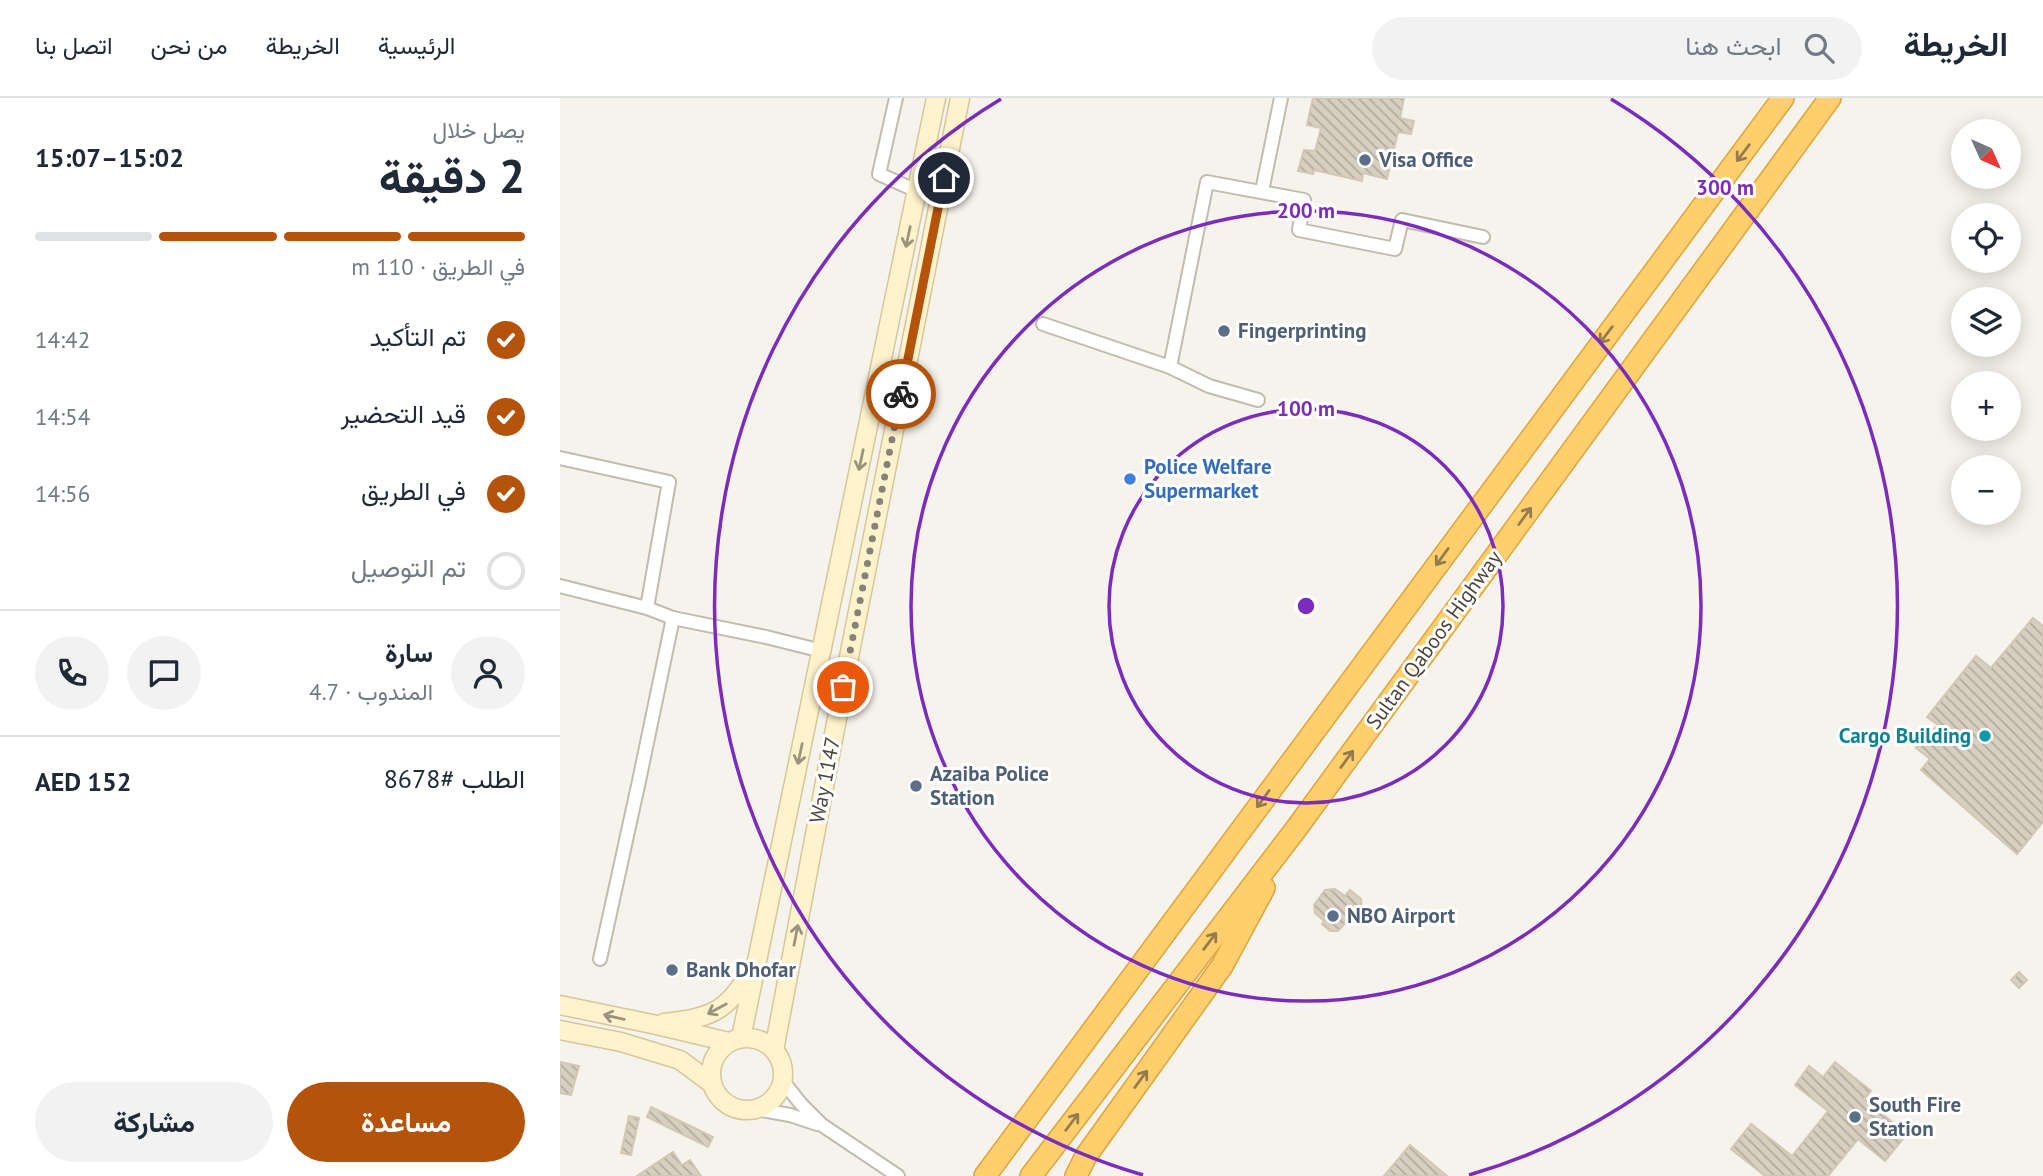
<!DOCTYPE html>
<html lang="ar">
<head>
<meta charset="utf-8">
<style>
  :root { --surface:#fff; --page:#f2f2f3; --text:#1f2937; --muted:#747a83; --line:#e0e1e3; --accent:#b45309 }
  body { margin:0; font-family:"PT Sans",Vazirmatn,sans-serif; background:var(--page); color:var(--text); direction:rtl; height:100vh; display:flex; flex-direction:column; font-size:26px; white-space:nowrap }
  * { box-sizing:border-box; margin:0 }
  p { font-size:23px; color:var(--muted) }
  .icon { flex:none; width:38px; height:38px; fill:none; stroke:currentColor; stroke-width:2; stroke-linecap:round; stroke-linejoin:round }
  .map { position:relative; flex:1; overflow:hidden; direction:ltr }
  .details { display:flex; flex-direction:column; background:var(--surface); width:560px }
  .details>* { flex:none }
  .needle { width:46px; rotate:135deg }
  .buttons { position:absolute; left:1391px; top:21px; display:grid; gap:14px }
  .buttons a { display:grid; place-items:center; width:70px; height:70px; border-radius:50%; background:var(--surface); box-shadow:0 4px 18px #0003; font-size:35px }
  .pin { position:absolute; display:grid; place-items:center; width:60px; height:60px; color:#fff; margin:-30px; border:4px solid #fff; border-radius:50%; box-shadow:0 2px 7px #0007 }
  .courier { position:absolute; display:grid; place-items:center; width:70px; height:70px; margin:-35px; border:5px solid #b45309; border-radius:50%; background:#fff; color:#222; box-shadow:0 2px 9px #0007 }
  .summary em { font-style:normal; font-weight:700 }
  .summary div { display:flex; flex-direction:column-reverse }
  .summary { display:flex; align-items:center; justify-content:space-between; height:119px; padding:0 35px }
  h1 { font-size:46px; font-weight:700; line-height:52px }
  .bar { display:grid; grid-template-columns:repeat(4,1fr); gap:10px 7px; align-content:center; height:84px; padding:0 35px }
  .bar i { height:9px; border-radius:5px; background:var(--line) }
  .bar .active { background:var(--accent) }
  .bar p { grid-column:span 4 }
  .line { display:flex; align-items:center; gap:18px; padding:0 35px; border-top:2px solid var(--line) }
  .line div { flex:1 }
  .round { display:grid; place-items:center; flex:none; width:74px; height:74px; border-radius:37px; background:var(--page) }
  ol { padding:0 35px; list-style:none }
  li { display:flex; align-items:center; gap:21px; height:77px }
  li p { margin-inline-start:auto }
  li .icon { padding:7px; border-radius:50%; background:var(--accent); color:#fff; stroke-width:4 }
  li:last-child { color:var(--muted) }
  li i { width:38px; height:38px; border:4px solid var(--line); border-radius:50% }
  .button { display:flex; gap:14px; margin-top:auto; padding:14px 35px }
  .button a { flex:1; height:80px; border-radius:42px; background:var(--accent); color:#fff; font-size:28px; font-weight:700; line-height:80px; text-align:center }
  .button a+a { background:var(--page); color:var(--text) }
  header { display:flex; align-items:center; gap:42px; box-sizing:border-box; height:98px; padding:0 35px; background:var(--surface); border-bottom:2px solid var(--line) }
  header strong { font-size:33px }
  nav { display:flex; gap:38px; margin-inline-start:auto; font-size:24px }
  .search { width:490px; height:63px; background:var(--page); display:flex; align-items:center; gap:18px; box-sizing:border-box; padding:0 24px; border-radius:38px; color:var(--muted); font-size:26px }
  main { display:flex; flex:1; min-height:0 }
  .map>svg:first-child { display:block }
</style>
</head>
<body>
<header>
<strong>الخريطة</strong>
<div class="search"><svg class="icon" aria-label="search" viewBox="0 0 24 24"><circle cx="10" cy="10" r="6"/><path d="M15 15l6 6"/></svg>ابحث هنا</div>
<nav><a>الرئيسية</a><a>الخريطة</a><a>من نحن</a><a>اتصل بنا</a></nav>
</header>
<main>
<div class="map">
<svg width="1483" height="1078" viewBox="0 0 1483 1078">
  <defs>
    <pattern id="building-back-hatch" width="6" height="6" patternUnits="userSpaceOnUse" patternTransform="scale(1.75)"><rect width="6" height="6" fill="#d8cfc1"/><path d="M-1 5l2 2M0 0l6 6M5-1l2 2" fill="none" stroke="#b1aa9e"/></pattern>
  </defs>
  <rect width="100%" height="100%" fill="#f6f3ec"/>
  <g fill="url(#building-back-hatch)" stroke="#d3c7b4" stroke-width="2">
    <path d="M753,0H844L840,20L854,23L851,36L838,34L827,81L803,75L802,83L754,72L753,76L738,73L744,52L755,53L761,30L747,27Z"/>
    <path d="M1473,520L1483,528V724L1457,756L1361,672L1370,661L1356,650L1378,627L1367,619L1416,558L1431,570Z"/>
    <path d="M775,791L785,798L790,792L801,801L802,814L790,827L786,824L778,833H770L762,826L764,823L755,815L754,807L765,792Z"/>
    <path d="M1459,874L1467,882L1459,890L1451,882Z"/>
    <path d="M0,964L19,968L11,997L0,995Z"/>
    <path d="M1275,964L1311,993L1304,1001L1347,1036L1325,1063L1298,1041L1268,1078H1205L1171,1051L1191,1026L1232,1058L1268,1013L1235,987L1249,968L1263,979Z"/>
    <path d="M91,1009L153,1039L148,1049L87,1019Z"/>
    <path d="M69,1018L79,1020L71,1057L61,1055Z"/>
    <path d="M850,1047L887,1078H824Z"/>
    <path d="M113,1054L122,1067L130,1062L141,1078H77Z"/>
  </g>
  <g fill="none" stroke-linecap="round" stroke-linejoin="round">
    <defs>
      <g id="street">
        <path d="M336,0L319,76L357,93"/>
        <path d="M702,93L721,0"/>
        <path d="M483,226L610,269L649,288L698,302"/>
        <path d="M610,269L647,84L744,102L739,132L835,151L842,122L923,139"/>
        <path d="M0,360L109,384L87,510"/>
        <path d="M0,488L87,510L113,520L206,539L262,553"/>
        <path d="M40,861L79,683L113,520"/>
        <path d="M222,982L241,1006L262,1027L338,1078"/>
        <path d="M196,1011L230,1017L257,1026"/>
      </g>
      <g id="secondary">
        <path d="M0,907L92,926L169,944"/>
        <path d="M104,925C148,920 167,915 189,875"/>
        <path d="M0,932L61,944L120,962L151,985"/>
        <path d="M181,940L376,0"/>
        <circle cx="187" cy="976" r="36"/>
        <path d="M214,952L283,589L400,0"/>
      </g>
      <g id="highway">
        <path d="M425,1078L1223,0"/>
        <path d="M471,1078L736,731L1270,0"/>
        <path d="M516,1078L526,1058L662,868L704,790"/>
      </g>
    </defs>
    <use href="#street" stroke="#c2bbae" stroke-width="16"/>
    <use href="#secondary" stroke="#d6c79b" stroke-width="21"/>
    <use href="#highway" stroke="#e0a43c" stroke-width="24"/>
    <use href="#street" stroke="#fff" stroke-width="12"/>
    <use href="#secondary" stroke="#fff3cd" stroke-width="18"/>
    <use href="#highway" stroke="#ffcf6e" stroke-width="21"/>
  </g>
  <defs><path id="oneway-shaft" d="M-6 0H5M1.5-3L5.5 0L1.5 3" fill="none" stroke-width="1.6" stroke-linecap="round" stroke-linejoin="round" transform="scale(1.75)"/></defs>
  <g stroke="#937c4e">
    <use href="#oneway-shaft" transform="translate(1183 55) rotate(127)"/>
    <use href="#oneway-shaft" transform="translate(1046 237) rotate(127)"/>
    <use href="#oneway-shaft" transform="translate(965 418) rotate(-54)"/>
    <use href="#oneway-shaft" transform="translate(882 459) rotate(126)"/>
    <use href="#oneway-shaft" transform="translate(787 661) rotate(-54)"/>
    <use href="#oneway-shaft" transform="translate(703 701) rotate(126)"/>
    <use href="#oneway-shaft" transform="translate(650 843) rotate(-53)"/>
    <use href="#oneway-shaft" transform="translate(581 981) rotate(-54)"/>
    <use href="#oneway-shaft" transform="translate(512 1024) rotate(-53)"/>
  </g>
  <g stroke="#9c937c">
    <use href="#oneway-shaft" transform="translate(348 139) rotate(102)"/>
    <use href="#oneway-shaft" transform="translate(301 362) rotate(102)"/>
    <use href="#oneway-shaft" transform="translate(240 656) rotate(102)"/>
    <use href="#oneway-shaft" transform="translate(236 837) rotate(-79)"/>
    <use href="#oneway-shaft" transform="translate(157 911) rotate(152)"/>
    <use href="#oneway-shaft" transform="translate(54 919) rotate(-167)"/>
  </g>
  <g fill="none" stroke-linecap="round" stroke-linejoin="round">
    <path stroke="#878178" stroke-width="7" stroke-dasharray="0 12.6" d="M283,589L341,296"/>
    <path stroke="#b45309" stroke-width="9" d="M341,296L384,80"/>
  </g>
  <g fill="none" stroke="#7b2cbf" stroke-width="3.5">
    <circle cx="746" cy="508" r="197"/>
    <circle cx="746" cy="508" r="395"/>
    <path d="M583 1077A592 592 0 0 1 441 1M1051 1A592 592 0 0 1 909 1077"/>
  </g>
  <g fill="#5c6f8a" stroke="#fff" stroke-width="2.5">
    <circle cx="805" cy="62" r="7"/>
    <circle cx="664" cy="233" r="7"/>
    <circle cx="356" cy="688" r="7"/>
    <circle cx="773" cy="818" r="7"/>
    <circle cx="112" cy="872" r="7"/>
    <circle cx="1295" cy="1019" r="7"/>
  </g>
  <circle fill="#3f7fe0" stroke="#fff" stroke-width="2.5" cx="570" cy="381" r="7"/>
  <circle fill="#0f9aa8" stroke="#fff" stroke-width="2.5" cx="1425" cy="638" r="7"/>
  <g text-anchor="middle" stroke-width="6" stroke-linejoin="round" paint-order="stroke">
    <g font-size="21" font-weight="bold" fill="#4e5e75" stroke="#fff" text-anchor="start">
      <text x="819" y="69">Visa Office</text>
      <text x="678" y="240">Fingerprinting</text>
      <text x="370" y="683">Azaiba Police<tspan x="370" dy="24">Station</tspan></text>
      <text x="787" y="825">NBO Airport</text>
      <text x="126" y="879">Bank Dhofar</text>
      <text x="1309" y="1014">South Fire<tspan x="1309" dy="24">Station</tspan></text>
    </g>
    <g font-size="21" font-weight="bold" fill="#366cbe" stroke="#fff" text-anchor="start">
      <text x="584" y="376">Police Welfare<tspan x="584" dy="24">Supermarket</tspan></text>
    </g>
    <g font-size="21" fill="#4b4439" stroke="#fff">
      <text transform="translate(874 542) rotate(-54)" y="7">Sultan Qaboos Highway</text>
      <text transform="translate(265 682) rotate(-79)" y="7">Way 1147</text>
    </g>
    <g font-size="21" font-weight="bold" fill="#0d838f" stroke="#fff" text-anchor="end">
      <text x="1411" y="645">Cargo Building</text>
    </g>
  </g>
  <circle cx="746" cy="508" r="10" fill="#7b2cbf" stroke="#fff" stroke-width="3.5"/>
  <g font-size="21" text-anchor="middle" font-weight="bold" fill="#7b2cbf" stroke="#fff" stroke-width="6" stroke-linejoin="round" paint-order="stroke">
    <text x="1165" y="97">300 m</text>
    <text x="746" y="120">200 m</text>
    <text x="746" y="318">100 m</text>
  </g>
</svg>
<div class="buttons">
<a><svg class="needle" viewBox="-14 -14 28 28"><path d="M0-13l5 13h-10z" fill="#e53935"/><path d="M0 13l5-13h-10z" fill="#747a83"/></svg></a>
<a><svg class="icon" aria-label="locate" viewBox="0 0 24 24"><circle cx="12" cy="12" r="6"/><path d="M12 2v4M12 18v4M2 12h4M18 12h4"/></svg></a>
<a><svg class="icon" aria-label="layers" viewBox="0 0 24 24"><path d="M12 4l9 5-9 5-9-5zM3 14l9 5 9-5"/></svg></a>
<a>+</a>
<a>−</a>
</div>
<div class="pin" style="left:283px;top:589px;background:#ea580c"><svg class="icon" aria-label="bag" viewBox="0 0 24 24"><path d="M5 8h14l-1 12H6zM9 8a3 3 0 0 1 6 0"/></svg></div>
<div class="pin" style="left:384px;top:80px;background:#1f2937"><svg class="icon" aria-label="home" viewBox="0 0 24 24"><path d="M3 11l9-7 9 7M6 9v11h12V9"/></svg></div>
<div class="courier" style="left:341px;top:296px"><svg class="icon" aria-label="bike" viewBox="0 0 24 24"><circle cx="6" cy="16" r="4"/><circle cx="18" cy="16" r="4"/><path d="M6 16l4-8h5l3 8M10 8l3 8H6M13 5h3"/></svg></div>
</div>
<section class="details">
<div class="summary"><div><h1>2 دقيقة</h1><p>يصل خلال</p></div><em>15:02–15:07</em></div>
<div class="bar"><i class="active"></i><i class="active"></i><i class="active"></i><i></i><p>في الطريق · 110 m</p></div>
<ol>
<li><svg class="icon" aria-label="check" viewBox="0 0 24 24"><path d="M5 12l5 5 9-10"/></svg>تم التأكيد<p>14:42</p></li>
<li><svg class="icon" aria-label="check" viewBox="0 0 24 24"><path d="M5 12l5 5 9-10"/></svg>قيد التحضير<p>14:54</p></li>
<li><svg class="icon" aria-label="check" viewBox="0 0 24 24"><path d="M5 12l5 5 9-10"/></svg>في الطريق<p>14:56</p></li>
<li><i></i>تم التوصيل</li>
</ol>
<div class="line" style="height:126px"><a class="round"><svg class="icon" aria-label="person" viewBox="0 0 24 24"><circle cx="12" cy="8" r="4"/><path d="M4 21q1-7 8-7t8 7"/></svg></a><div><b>سارة</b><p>المندوب · 4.7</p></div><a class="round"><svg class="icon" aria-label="chat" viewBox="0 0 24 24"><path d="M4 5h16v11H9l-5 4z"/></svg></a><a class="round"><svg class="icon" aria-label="phone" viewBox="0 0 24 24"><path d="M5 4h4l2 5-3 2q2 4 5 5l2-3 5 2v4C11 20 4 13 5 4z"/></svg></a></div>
<div class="line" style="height:91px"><div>الطلب #8678</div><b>AED 152</b></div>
<div class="button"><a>مساعدة</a><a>مشاركة</a></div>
</section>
</main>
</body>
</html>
